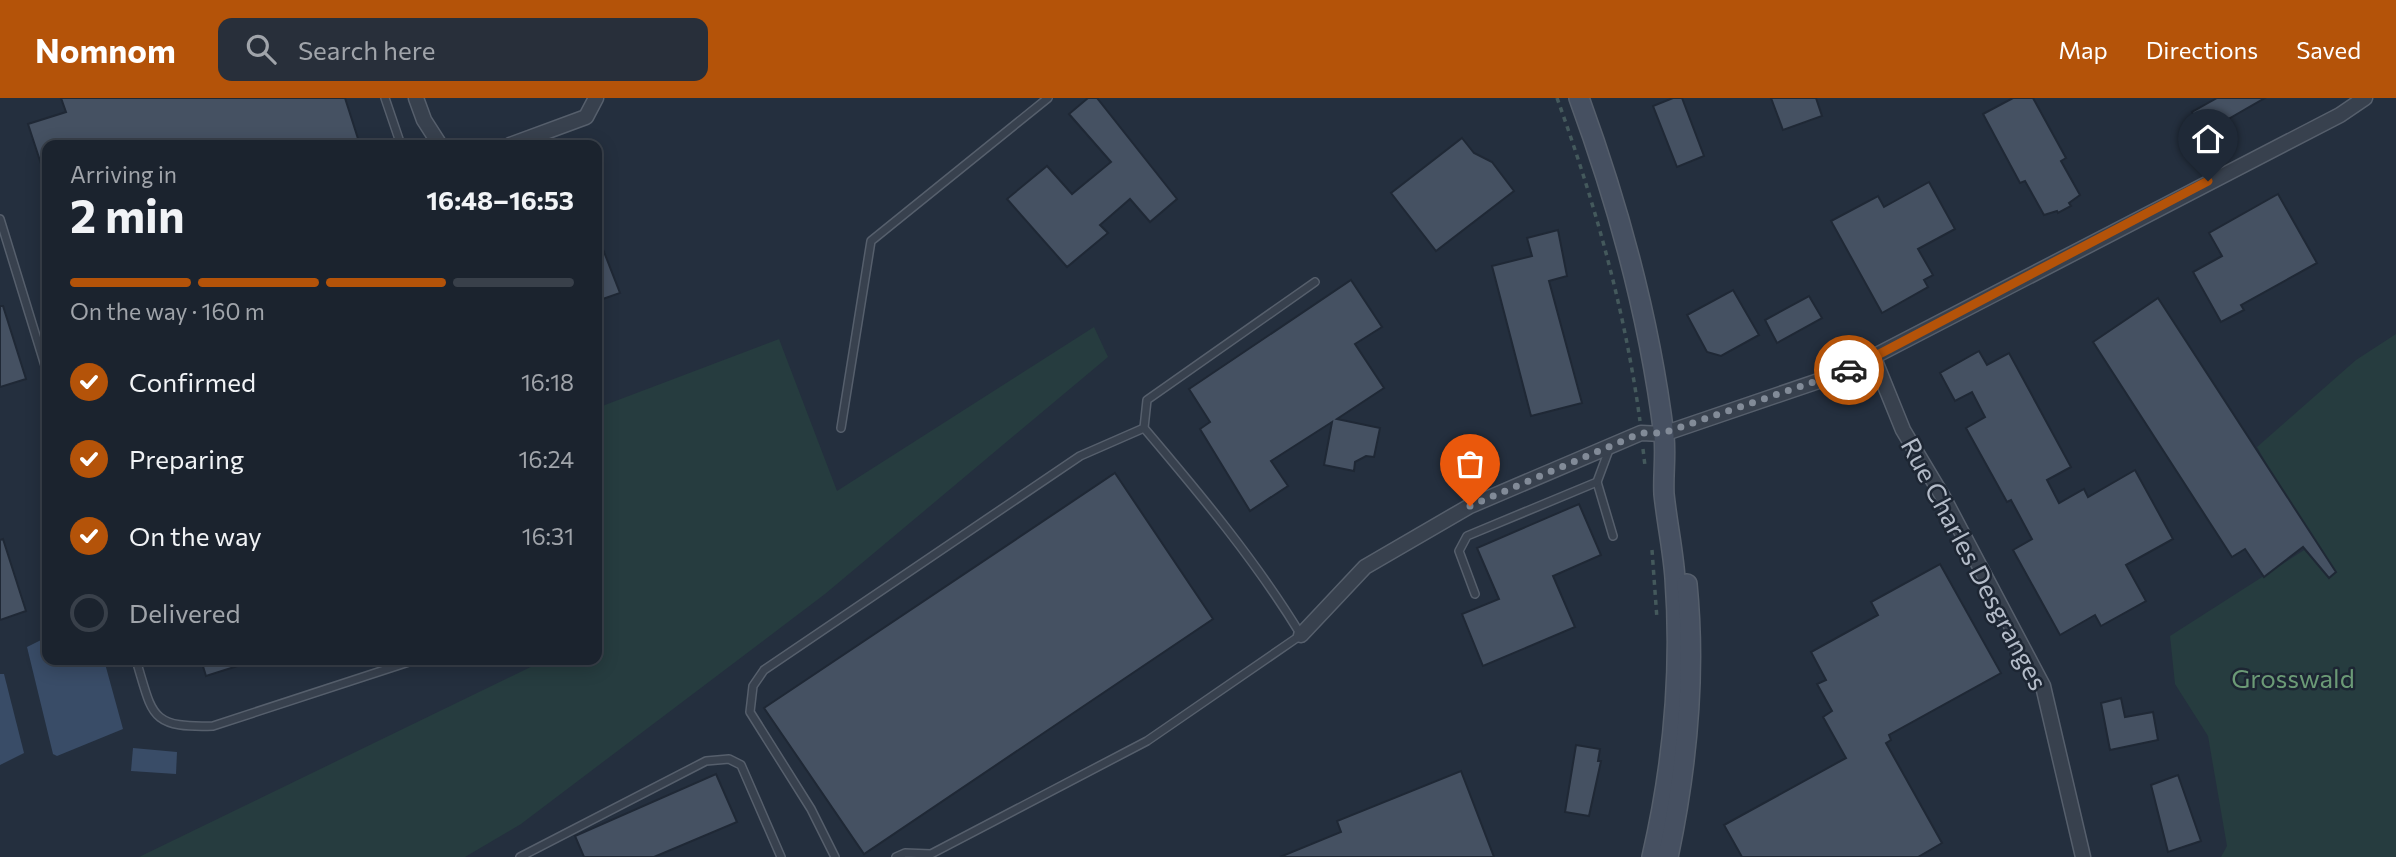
<!DOCTYPE html>
<html lang="en">
<head>
<meta charset="utf-8">
<style>
  :root { --surface:#1b232e; --page:#282f3a; --text:#f1f3f6; --muted:#a0a4aa; --line:#39404a; --accent:#b45309 }
  body { margin:0; font-family:Commissioner,sans-serif; background:var(--page); color:var(--text); height:100vh; display:flex; flex-direction:column; font-size:26px; white-space:nowrap }
  * { box-sizing:border-box; margin:0 }
  p { font-size:23px; color:var(--muted) }
  .icon { flex:none; width:38px; height:38px; fill:none; stroke:currentColor; stroke-width:2; stroke-linecap:round; stroke-linejoin:round }
  .map { position:relative; flex:1; overflow:hidden }
  .drawer { position:absolute; left:42px; top:42px; width:560px; height:525px; display:flex; flex-direction:column; background:var(--surface); border-radius:14px; box-shadow:0 4px 18px #0003,0 0 0 2px var(--line) }
  .drawer>* { flex:none }
  .pin { position:absolute; display:grid; place-items:center; width:60px; height:60px; color:#fff; margin:-72px -30px; border-radius:50% 50% 50% 0; rotate:-45deg; box-shadow:0 0 7px #0007 }
  .pin .icon { rotate:45deg }
  .courier { position:absolute; display:grid; place-items:center; width:70px; height:70px; margin:-35px; border:5px solid #b45309; border-radius:50%; background:#fff; color:#222; box-shadow:0 2px 9px #0007 }
  .summary em { font-style:normal; font-weight:700 }
  .summary div { display:flex; flex-direction:column-reverse }
  .summary { display:flex; align-items:center; justify-content:space-between; height:119px; padding:0 28px }
  h1 { font-size:46px; font-weight:700; line-height:52px }
  .bar { display:grid; grid-template-columns:repeat(4,1fr); gap:10px 7px; align-content:center; height:84px; padding:0 28px }
  .bar i { height:9px; border-radius:5px; background:var(--line) }
  .bar .active { background:var(--accent) }
  .bar p { grid-column:span 4 }
  ol { padding:0 28px; list-style:none }
  li { display:flex; align-items:center; gap:21px; height:77px }
  li p { margin-inline-start:auto }
  li .icon { padding:7px; border-radius:50%; background:var(--accent); color:#fff; stroke-width:4 }
  li:last-child { color:var(--muted) }
  li i { width:38px; height:38px; border:4px solid var(--line); border-radius:50% }
  header { display:flex; align-items:center; gap:42px; box-sizing:border-box; height:98px; padding:0 35px; background:var(--accent); color:#fff }
  header strong { font-size:33px }
  nav { display:flex; gap:38px; margin-inline-start:auto; font-size:24px }
  .search { width:490px; height:63px; background:var(--page); display:flex; align-items:center; gap:18px; box-sizing:border-box; padding:0 24px; border-radius:14px; color:var(--muted); font-size:26px }
  .map>svg:first-child { display:block }
</style>
</head>
<body>
<header>
<strong>Nomnom</strong>
<div class="search"><svg class="icon" aria-label="search" viewBox="0 0 24 24"><circle cx="10" cy="10" r="6"/><path d="M15 15l6 6"/></svg>Search here</div>
<nav><a>Map</a><a>Directions</a><a>Saved</a></nav>
</header>
<div class="map">
<svg width="2396" height="759" viewBox="0 0 2396 759">
  <rect width="100%" height="100%" fill="#242f3e"/>
  <g fill="#263c3f">
    <path d="M1094,229L1108,259L825,496L521,726L465,759H139L545,562H597V310L779,241L837,393Z"/>
    <path d="M2396,236V759H2221L2227,748L2208,638L2175,586L2170,538L2312,447L2257,349L2356,262Z"/>
  </g>
  <g fill="#394c67">
    <path d="M47,539V562H104L123,631L57,658L53,656L27,549Z"/>
    <path d="M0,576H4L24,655L0,667Z"/>
    <path d="M133,650L177,654L176,676L131,673Z"/>
  </g>
  <g fill="#455162" stroke="#1f2835" stroke-width="2">
    <path d="M61,0H345L360,47H47V75H44L28,26L66,14Z"/>
    <path d="M1088,0H1097L1177,101L1150,124L1130,101L1100,127L1108,135L1067,169L1007,101L1047,68L1072,96L1111,64L1069,16Z"/>
    <path d="M1673,0H1682L1704,58L1677,69L1653,8Z"/>
    <path d="M1771,0H1816L1822,18L1783,32Z"/>
    <path d="M2013,0H2033L2066,60L2061,63L2080,97L2069,105L2071,108L2058,115L2057,113L2044,117L2025,83L2020,85L1983,16Z"/>
    <path d="M2217,0H2265L2204,35L2192,14Z"/>
    <path d="M1462,40L1474,55L1492,64L1514,93L1436,153L1391,95Z"/>
    <path d="M1929,84L1955,131L1918,151L1933,177L1924,182L1928,189L1882,215L1831,123L1878,98L1884,109Z"/>
    <path d="M2278,96L2317,165L2241,207L2244,212L2221,224L2193,174L2222,158L2209,135Z"/>
    <path d="M1558,132L1567,178L1549,183L1582,305L1531,318L1492,168L1532,158L1527,140Z"/>
    <path d="M597,136L620,195L597,203Z"/>
    <path d="M1351,182L1382,229L1355,246L1384,290L1337,321L1380,330L1374,359L1366,358L1355,364L1354,373L1324,367L1332,324L1271,363L1288,388L1250,413L1200,331L1210,324L1189,291Z"/>
    <path d="M1733,192L1759,237L1721,258L1707,254L1687,217Z"/>
    <path d="M1809,198L1822,220L1777,245L1765,222Z"/>
    <path d="M2158,200L2336,474L2329,480L2303,449L2264,479L2245,451L2232,459L2093,244Z"/>
    <path d="M0,208H3L26,281L0,289Z"/>
    <path d="M1979,253L1987,267L2009,255L2071,369L2047,382L2059,405L2084,391L2088,399L2135,372L2173,441L2126,467L2146,503L2101,528L2095,517L2060,537L2013,452L2032,441L2011,402L2007,404L1966,330L1985,319L1972,294L1955,303L1940,275Z"/>
    <path d="M1115,375L1213,521L864,756L764,610Z"/>
    <path d="M1579,406L1601,457L1553,478L1575,529L1483,568L1462,516L1499,501L1477,450Z"/>
    <path d="M3,441L26,513L0,522V442Z"/>
    <path d="M1940,466L2001,575L1889,637L1891,642L1886,645L1942,745L1918,759H1742L1724,727L1846,660L1823,619L1832,613L1817,586L1826,582L1811,554L1878,517L1871,504Z"/>
    <path d="M201,562H247V565L206,578Z"/>
    <path d="M2121,600L2125,619L2153,614L2158,642L2110,652L2101,605Z"/>
    <path d="M1576,647L1600,651L1598,663H1601L1589,718L1565,714Z"/>
    <path d="M1461,673L1494,759H1280L1341,734L1337,723Z"/>
    <path d="M716,676L737,724L654,759H584L575,738Z"/>
    <path d="M2178,677L2201,743L2168,754L2151,687Z"/>
  </g>
  <g fill="none" stroke-linecap="round" stroke-linejoin="round">
    <defs>
      <g id="lane">
        <path d="M385,0L401,47"/>
        <path d="M0,121L47,274"/>
        <path d="M841,330L871,143L1048,0"/>
        <path d="M1597,384L1613,438"/>
        <path d="M1475,496L1459,453L1467,438L1597,384L1610,349"/>
        <path d="M136,562C153,617 149,630 213,628L415,562"/>
        <path d="M520,759L706,663L729,661L741,667L781,759"/>
        <path d="M835,759L811,711L750,614L753,588L764,572L1080,358L1144,330"/>
        <path d="M896,759L905,755L931,756L1147,643L1301,537C1256,463 1200,396 1144,330L1147,302L1315,184"/>
      </g>
      <g id="street">
        <path d="M416,0L424,22L440,47"/>
        <path d="M510,47L586,19L596,0"/>
        <path d="M1873,258L1903,332L1943,399L2043,588L2083,759"/>
        <path d="M1301,537L1365,469L1470,408L1641,335L1663,336L1842,275L2340,17L2365,0"/>
      </g>
      <g id="secondary">
        <path d="M1579,0C1619,109 1650,223 1664,338C1666,358 1663,377 1664,396C1667,425 1673,452 1675,480C1682,574 1673,668 1652,759"/>
        <path d="M1668,759C1687,669 1696,578 1687,486"/>
      </g>
    </defs>
    <use href="#lane" stroke="#565f6c" stroke-width="10"/>
    <use href="#street" stroke="#565f6c" stroke-width="17"/>
    <use href="#secondary" stroke="#565f6c" stroke-width="22"/>
    <g stroke="#44595c" stroke-width="3.5" stroke-dasharray="5 5" stroke-linecap="butt">
      <path d="M1557,0C1595,105 1625,212 1640,323"/>
      <path d="M1643,351L1645,368"/>
      <path d="M1652,452L1657,521"/>
    </g>
    <use href="#lane" stroke="#38414e" stroke-width="7"/>
    <use href="#street" stroke="#38414e" stroke-width="14"/>
    <use href="#secondary" stroke="#465061" stroke-width="19"/>
  </g>
  <g fill="none" stroke-linecap="round" stroke-linejoin="round">
    <path stroke="#828b98" stroke-width="7" stroke-dasharray="0 12.6" d="M1470,408L1641,335H1663L1849,272"/>
    <path stroke="#b45309" stroke-width="9" d="M1849,272L2208,83"/>
  </g>
  <g text-anchor="middle" stroke-width="5" stroke-linejoin="round" paint-order="stroke">
    <g font-size="26" fill="#b4bcc9" stroke="#1d2633">
      <text transform="translate(1974 466) rotate(62)" y="9">Rue Charles Desgranges</text>
    </g>
    <g font-size="26" fill="#6b9a76" stroke="#1d2633">
      <text x="2293" y="590">Grosswald</text>
    </g>
  </g>
</svg>
<div class="pin" style="left:1470px;top:408px;background:#ea580c"><svg class="icon" aria-label="bag" viewBox="0 0 24 24"><path d="M5 8h14l-1 12H6zM9 8a3 3 0 0 1 6 0"/></svg></div>
<div class="pin" style="left:2208px;top:83px;background:#1f2937"><svg class="icon" aria-label="home" viewBox="0 0 24 24"><path d="M3 11l9-7 9 7M6 9v11h12V9"/></svg></div>
<div class="courier" style="left:1849px;top:272px"><svg class="icon" aria-label="car" viewBox="0 0 24 24"><path d="M5 17H2v-5l4-1 3-4h7l3 4 3 1v5h-3M9 17h6M6 11h13"/><circle cx="7" cy="17" r="2"/><circle cx="17" cy="17" r="2"/></svg></div>
<section class="drawer">
<div class="summary"><div><h1>2 min</h1><p>Arriving in</p></div><em>16:48–16:53</em></div>
<div class="bar"><i class="active"></i><i class="active"></i><i class="active"></i><i></i><p>On the way · 160 m</p></div>
<ol>
<li><svg class="icon" aria-label="check" viewBox="0 0 24 24"><path d="M5 12l5 5 9-10"/></svg>Confirmed<p>16:18</p></li>
<li><svg class="icon" aria-label="check" viewBox="0 0 24 24"><path d="M5 12l5 5 9-10"/></svg>Preparing<p>16:24</p></li>
<li><svg class="icon" aria-label="check" viewBox="0 0 24 24"><path d="M5 12l5 5 9-10"/></svg>On the way<p>16:31</p></li>
<li><i></i>Delivered</li>
</ol>
</section>
</div>
</body>
</html>
